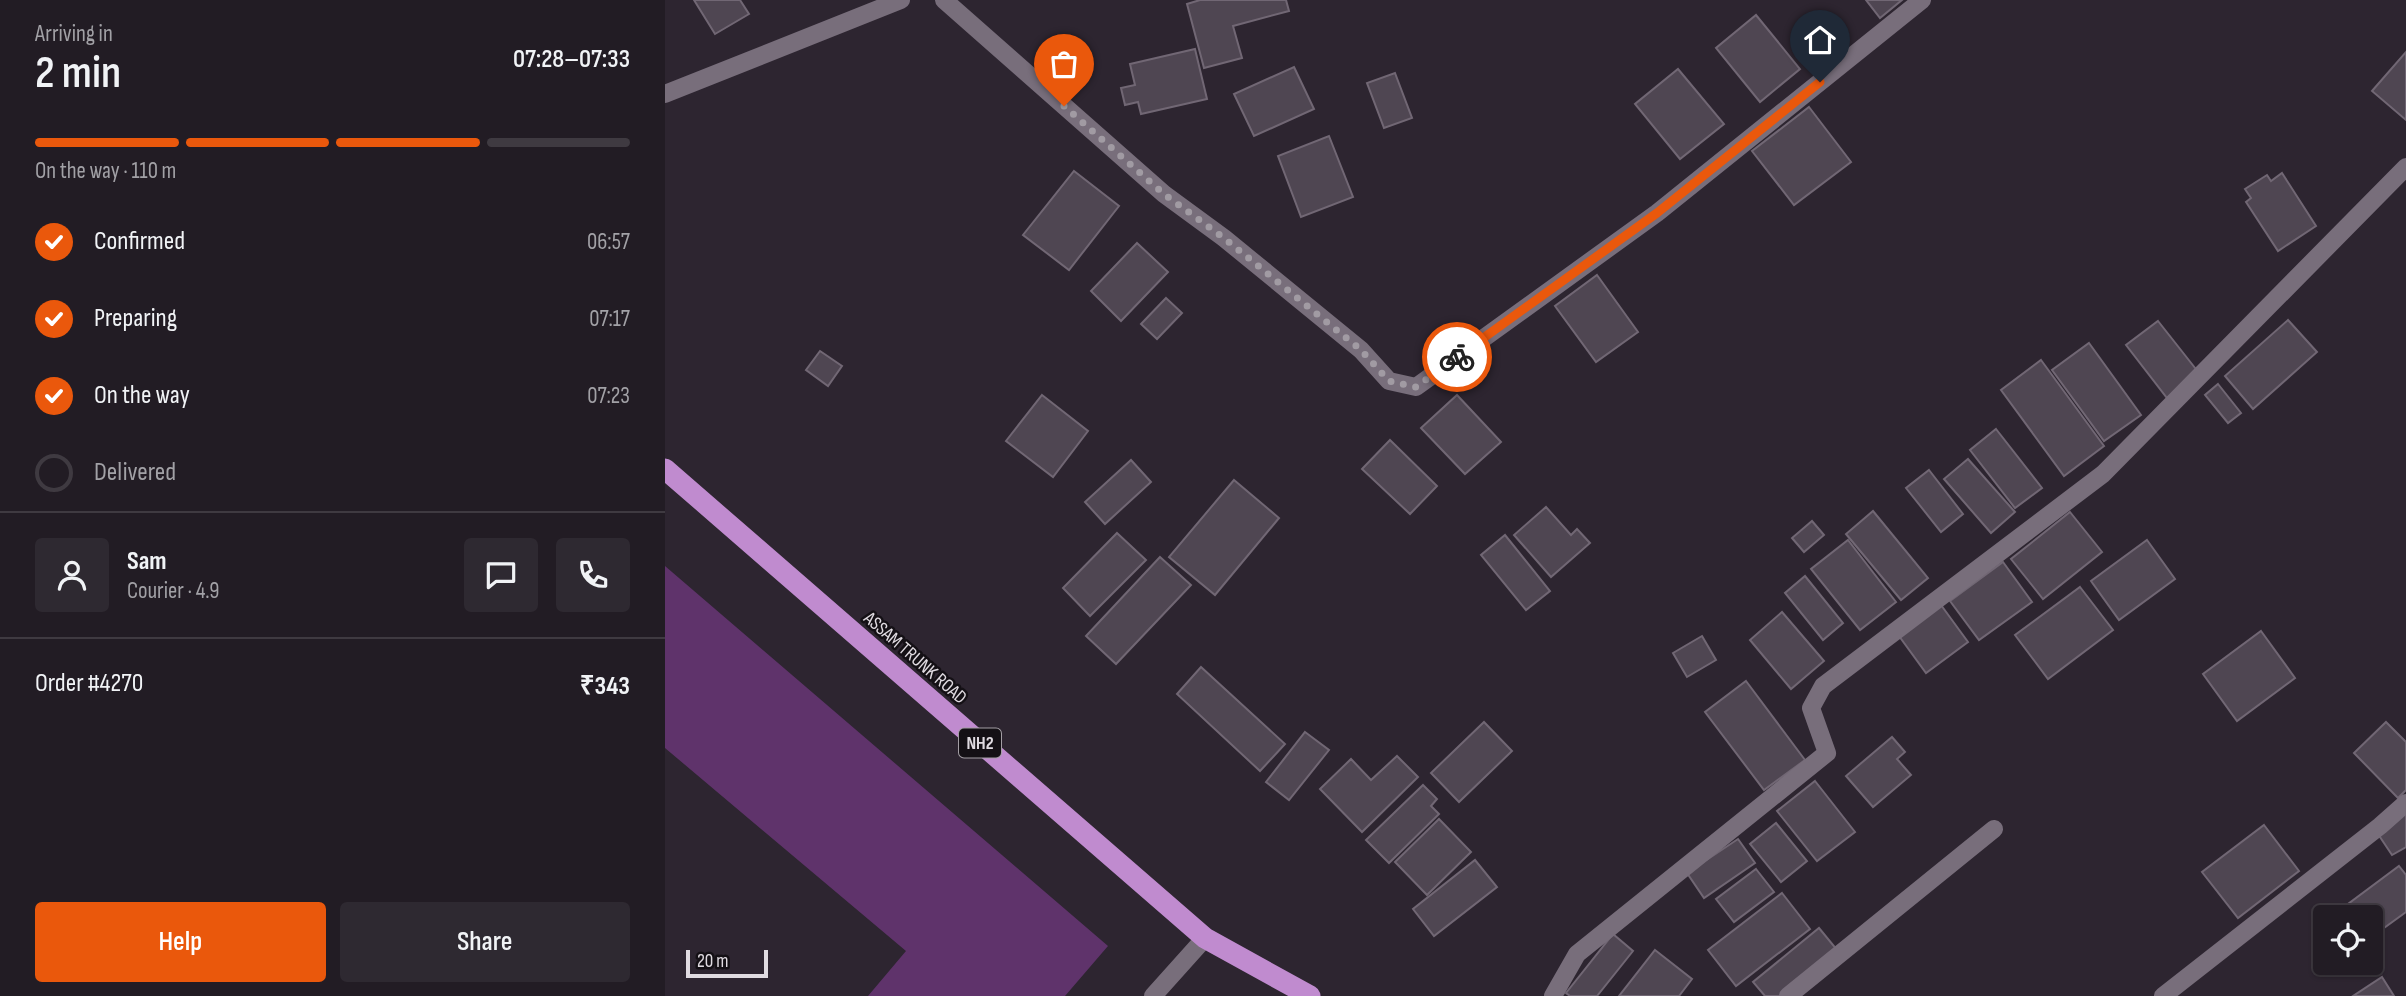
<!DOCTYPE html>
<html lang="en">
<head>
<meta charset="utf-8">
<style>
  :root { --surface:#221c24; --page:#2e2931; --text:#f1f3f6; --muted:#a2a1a6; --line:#3f3a41; --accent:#ea580c }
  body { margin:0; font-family:"Sofia Sans Condensed",sans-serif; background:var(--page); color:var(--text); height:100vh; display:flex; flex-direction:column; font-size:26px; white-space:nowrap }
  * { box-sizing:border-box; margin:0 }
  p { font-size:23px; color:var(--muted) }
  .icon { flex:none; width:38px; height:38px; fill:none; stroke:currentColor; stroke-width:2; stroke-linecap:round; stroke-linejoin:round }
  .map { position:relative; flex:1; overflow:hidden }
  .panel { display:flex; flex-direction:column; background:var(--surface); width:665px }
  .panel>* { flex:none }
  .fabs { position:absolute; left:1648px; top:905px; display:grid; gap:14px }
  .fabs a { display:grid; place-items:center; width:70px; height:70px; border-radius:7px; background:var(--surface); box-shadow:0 2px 5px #0004,0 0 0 2px var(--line); font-size:35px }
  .scale { position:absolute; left:21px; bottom:18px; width:82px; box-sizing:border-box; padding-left:7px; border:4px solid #e0dbe1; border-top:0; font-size:19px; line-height:24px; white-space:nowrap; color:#e0dbe1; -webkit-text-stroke:5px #141015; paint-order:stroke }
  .pin { position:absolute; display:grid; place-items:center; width:60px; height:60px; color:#fff; margin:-72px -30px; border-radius:50% 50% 50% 0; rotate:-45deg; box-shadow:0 0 7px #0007 }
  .pin .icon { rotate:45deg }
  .courier { position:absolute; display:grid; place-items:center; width:70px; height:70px; margin:-35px; border:5px solid #ea580c; border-radius:50%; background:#fff; color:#222; box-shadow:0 2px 9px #0007 }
  .summary em { font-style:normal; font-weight:600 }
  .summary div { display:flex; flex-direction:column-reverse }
  .summary { display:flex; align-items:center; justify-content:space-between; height:119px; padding:0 35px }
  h1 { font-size:46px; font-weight:600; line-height:52px }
  .bar { display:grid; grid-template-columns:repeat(4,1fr); gap:10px 7px; align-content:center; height:84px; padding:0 35px }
  .bar i { height:9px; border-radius:5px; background:var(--line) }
  .bar .active { background:var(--accent) }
  .bar p { grid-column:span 4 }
  .line { display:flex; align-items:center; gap:18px; padding:0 35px; border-top:2px solid var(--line) }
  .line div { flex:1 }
  .round { display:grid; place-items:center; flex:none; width:74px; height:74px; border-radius:7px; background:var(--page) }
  ol { padding:0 35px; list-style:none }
  li { display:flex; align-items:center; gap:21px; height:77px }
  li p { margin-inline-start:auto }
  li .icon { padding:7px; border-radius:50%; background:var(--accent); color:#fff; stroke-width:4 }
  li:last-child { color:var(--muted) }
  li i { width:38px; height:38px; border:4px solid var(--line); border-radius:50% }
  .primary-button { display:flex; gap:14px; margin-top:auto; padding:14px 35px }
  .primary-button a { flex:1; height:80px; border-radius:7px; background:var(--accent); color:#fff; font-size:28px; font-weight:600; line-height:80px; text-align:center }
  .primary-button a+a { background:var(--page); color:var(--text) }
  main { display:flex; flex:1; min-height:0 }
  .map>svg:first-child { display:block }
</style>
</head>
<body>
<main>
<section class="panel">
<div class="summary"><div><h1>2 min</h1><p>Arriving in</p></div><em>07:28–07:33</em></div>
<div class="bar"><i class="active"></i><i class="active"></i><i class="active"></i><i></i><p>On the way · 110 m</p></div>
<ol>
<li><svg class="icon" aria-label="check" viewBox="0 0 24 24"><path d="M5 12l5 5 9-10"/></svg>Confirmed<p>06:57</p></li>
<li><svg class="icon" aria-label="check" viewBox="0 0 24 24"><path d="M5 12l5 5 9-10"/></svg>Preparing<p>07:17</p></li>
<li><svg class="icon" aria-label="check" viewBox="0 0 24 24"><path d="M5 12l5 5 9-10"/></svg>On the way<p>07:23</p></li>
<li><i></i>Delivered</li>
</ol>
<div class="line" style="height:126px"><a class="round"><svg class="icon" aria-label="person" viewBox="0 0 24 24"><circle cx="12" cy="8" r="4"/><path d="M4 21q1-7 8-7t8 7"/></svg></a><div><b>Sam</b><p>Courier · 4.9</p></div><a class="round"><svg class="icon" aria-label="chat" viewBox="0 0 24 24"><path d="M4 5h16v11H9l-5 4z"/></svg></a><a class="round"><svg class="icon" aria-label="phone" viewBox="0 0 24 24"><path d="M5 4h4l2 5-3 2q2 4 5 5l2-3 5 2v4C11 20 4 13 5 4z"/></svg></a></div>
<div class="line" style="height:91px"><div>Order #4270</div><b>₹343</b></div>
<div class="primary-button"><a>Help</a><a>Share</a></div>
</section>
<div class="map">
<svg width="1741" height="996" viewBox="0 0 1741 996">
  <rect width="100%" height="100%" fill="#2d2530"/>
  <path fill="#5f336b" d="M0,566L443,946L400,996H203L241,951L0,748Z"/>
  <g fill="#4f4652" stroke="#716774" stroke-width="2">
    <path d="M29,0H75L84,14L50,34Z"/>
    <path d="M535,0H621L624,11L568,26L577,58L539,68L522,4Z"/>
    <path d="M1201,0H1237L1215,18Z"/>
    <path d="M1091,15L1135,69L1095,102L1051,48Z"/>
    <path d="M530,49L542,99L476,114L473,102L460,105L456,88L470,85L465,64Z"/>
    <path d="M1741,52V120L1707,91Z"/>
    <path d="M629,67L649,109L589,136L569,94Z"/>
    <path d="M1013,69L1059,124L1015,159L970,104Z"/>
    <path d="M730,73L747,118L719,128L702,83Z"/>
    <path d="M1144,107L1186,162L1129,205L1087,151Z"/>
    <path d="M664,136L688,197L636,217L613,156Z"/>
    <path d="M409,171L454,206L404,270L358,235Z"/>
    <path d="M1617,173L1651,226L1613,251L1581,202L1586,198L1580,189L1602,175L1606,181Z"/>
    <path d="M472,243L503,272L456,321L426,291Z"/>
    <path d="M932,275L973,332L931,362L890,306Z"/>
    <path d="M501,298L517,313L492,339L476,324Z"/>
    <path d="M1623,320L1652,352L1588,409L1560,376Z"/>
    <path d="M1493,321L1534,373L1502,398L1461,345Z"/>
    <path d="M1424,343L1476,415L1439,441L1387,370Z"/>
    <path d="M155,351L177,366L163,386L141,370Z"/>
    <path d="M1376,360L1439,446L1399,476L1336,390Z"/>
    <path d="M1553,384L1576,413L1563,423L1540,395Z"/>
    <path d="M377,395L423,431L388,477L341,441Z"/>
    <path d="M792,395L836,442L800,474L756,428Z"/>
    <path d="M1331,429L1377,488L1350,508L1305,450Z"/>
    <path d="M725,440L772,486L745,514L697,469Z"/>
    <path d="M1303,459L1350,512L1326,533L1279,479Z"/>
    <path d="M466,460L486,482L440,524L420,502Z"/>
    <path d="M1264,470L1298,514L1276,532L1241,488Z"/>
    <path d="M569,480L614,518L550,595L504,557Z"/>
    <path d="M881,507L906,535L912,529L925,543L886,577L849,535Z"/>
    <path d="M1208,511L1263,578L1236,600L1181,534Z"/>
    <path d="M1405,512L1437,552L1378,599L1346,559Z"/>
    <path d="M1147,521L1159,535L1139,552L1127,538Z"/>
    <path d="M452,533L481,560L425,616L398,588Z"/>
    <path d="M840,535L885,591L861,610L816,555Z"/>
    <path d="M1183,540L1231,602L1195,630L1146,569Z"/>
    <path d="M1482,540L1510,579L1454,620L1426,581Z"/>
    <path d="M495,557L526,585L451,664L421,636Z"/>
    <path d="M1338,562L1367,602L1314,640L1285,601Z"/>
    <path d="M1140,576L1178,623L1158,640L1120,593Z"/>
    <path d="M1415,587L1448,630L1383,679L1350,635Z"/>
    <path d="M1276,605L1303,642L1261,673L1234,636Z"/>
    <path d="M1117,612L1159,661L1126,689L1085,640Z"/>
    <path d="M1596,631L1630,678L1572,721L1538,674Z"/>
    <path d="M1037,636L1051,660L1022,677L1008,653Z"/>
    <path d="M536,667L620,744L595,771L512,694Z"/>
    <path d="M1081,681L1140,760L1099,790L1040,712Z"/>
    <path d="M819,722L847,751L794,802L766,773Z"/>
    <path d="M1721,722L1741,742V790L1733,798L1689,753Z"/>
    <path d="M640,732L664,750L624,800L601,782Z"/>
    <path d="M1227,737L1240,752L1232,759L1246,775L1208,807L1181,776Z"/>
    <path d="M732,756L753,777L697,832L655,789L686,759L706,780Z"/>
    <path d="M1150,781L1190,832L1152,861L1112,811Z"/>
    <path d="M758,785L772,799L766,806L774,814L724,863L701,840Z"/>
    <path d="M1741,812V847L1727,855L1711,831Z"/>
    <path d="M774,819L806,852L762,895L730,862Z"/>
    <path d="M1111,823L1142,861L1116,882L1085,844Z"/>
    <path d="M1599,825L1634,871L1573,918L1537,872Z"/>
    <path d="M1073,839L1090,863L1039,898L1022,873Z"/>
    <path d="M810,860L832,887L769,936L748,909Z"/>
    <path d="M1734,866L1741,875V912L1708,936L1706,917H1693L1683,904Z"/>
    <path d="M1091,869L1109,892L1069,922L1051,899Z"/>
    <path d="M1117,893L1145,929L1071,986L1043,950Z"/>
    <path d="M1154,928L1173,951L1118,996H1100L1088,982Z"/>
    <path d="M948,934L968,951L932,996H905L901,993Z"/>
    <path d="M990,950L1027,979L1014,996H954Z"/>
    <path d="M1717,977L1729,996H1688Z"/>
  </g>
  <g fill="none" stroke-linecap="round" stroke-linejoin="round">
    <g stroke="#786e7b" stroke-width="18">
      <path d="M279,0L499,194L559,238L696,350L724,381L751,387L992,213L1257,0"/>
      <path d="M0,94L236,0"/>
      <path d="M488,996L540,938"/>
      <path d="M888,996L912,954L1162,753L1146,708L1158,686L1438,474L1741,167"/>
      <path d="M1123,996L1329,829"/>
      <path d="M1498,996L1715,826L1741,803"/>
    </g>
    <path stroke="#c08bcf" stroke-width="21" d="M0,469L540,938L645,996"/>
  </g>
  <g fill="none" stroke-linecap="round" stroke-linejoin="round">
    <path stroke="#a19ba3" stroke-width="7" stroke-dasharray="0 12.6" d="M399,106L499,194L559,238L696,350L724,381L751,387L792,357"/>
    <path stroke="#ea580c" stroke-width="9" d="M792,357L992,213L1155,82"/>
  </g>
  <g text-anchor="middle" stroke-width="5" stroke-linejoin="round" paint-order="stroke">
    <rect fill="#141015" stroke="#a39ea4" stroke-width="2" x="294" y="728.5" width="42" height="29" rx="5"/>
    <g font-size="18" font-weight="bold" fill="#e0dbe1">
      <text x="315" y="749">NH2</text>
    </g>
    <g font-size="19" fill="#e0dbe1" stroke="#141015">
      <text transform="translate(251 657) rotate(41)" y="7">ASSAM TRUNK ROAD</text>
    </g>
  </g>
</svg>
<div class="fabs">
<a><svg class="icon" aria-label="locate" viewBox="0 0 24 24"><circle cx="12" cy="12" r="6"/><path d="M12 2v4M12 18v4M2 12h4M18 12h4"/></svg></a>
</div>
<div class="scale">20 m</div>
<div class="pin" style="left:399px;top:106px;background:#ea580c"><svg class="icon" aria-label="bag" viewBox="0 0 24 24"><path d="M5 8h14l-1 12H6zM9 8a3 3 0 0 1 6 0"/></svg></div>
<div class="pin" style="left:1155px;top:82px;background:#1f2937"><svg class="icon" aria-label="home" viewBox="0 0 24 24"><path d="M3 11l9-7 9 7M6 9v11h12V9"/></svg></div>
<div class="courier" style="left:792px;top:357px"><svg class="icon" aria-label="bike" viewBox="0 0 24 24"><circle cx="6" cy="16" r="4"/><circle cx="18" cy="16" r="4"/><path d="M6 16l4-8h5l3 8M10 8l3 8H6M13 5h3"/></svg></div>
</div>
</main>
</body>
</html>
